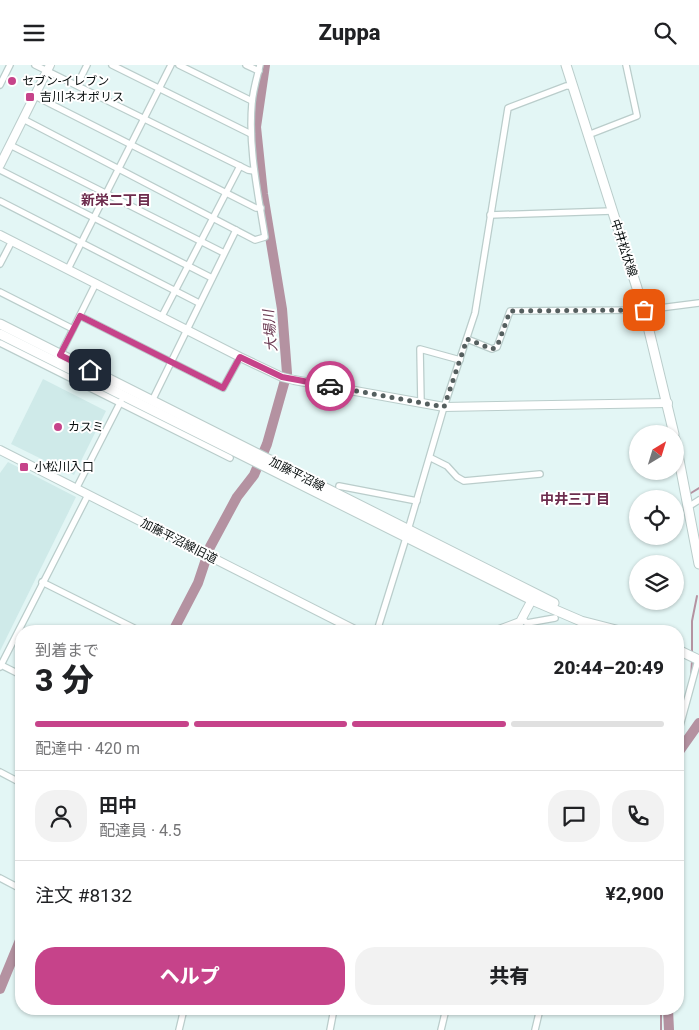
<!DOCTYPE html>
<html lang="ja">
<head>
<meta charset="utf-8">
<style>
  :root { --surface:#fff; --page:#f2f2f2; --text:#202124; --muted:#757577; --line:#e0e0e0; --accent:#c6438a }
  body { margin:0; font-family:Roboto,"Noto Sans JP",sans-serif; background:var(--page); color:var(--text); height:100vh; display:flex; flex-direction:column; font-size:19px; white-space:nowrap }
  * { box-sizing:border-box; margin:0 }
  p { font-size:16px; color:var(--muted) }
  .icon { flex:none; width:28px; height:28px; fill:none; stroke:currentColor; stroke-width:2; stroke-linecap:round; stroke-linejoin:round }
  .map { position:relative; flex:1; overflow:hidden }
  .drawer { position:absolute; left:15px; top:560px; width:669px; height:390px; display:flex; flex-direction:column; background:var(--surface); border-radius:20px; box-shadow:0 1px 4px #0004 }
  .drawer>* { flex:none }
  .needle { width:32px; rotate:38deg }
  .buttons { position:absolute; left:629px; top:360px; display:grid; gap:10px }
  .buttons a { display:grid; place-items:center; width:55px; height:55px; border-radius:50%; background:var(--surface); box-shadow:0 1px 4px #0004; font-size:25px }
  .pin { position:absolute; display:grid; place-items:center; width:42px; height:42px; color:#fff; margin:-21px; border-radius:10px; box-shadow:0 2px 8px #0006 }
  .courier { position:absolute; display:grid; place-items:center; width:50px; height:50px; margin:-25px; border:4px solid #c6438a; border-radius:50%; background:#fff; color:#222; box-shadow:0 1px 6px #0007 }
  .summary em { font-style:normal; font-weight:800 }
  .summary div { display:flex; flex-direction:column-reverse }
  .summary { display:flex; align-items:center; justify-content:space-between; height:85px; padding:0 20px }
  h1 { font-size:32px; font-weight:800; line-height:38px }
  .bar { display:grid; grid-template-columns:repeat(4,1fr); gap:8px 5px; align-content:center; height:60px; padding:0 20px }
  .bar i { height:6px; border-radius:4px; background:var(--line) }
  .bar .selected { background:var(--accent) }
  .bar p { grid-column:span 4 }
  .line { display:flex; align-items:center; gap:12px; padding:0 20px; border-top:1px solid var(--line) }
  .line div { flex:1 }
  .round { display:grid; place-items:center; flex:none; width:52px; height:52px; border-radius:20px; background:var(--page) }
  .cta { display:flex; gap:10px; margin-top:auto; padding:10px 20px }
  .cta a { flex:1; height:58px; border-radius:20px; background:var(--accent); color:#fff; font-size:20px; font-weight:800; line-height:58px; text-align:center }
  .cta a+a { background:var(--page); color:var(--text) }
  header { display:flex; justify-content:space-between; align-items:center; height:65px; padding:0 20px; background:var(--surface); font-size:22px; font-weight:800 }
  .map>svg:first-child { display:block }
</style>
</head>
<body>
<header><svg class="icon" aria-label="menu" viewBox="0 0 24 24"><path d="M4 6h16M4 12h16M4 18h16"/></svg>Zuppa<svg class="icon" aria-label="search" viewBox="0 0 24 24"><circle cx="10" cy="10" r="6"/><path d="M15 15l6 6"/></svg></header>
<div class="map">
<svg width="699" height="965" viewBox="0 0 699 965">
  <rect width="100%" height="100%" fill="#e3f6f5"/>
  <g fill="#cfeae9">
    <path d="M43,314L106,346L74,410L11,379Z"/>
    <path d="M8,397L76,432L0,586V408Z"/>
  </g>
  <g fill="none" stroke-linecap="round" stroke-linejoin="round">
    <g stroke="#b492a1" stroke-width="2">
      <path d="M691,428L699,423"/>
      <path d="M692,588V556L697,531"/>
      <path d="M691,613L692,595"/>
      <path d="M678,668L679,661"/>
      <path d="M661,965V944"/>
    </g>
    <g stroke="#b492a1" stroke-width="10">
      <path d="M173,566L198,518L210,482L237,432L254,410L267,379L287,308L282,244L263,129L256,62L265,0"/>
      <path d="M678,688L699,658"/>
      <path d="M0,924L21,873"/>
      <path d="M668,944L669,965"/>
    </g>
    <defs>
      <g id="minor">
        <path d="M35,0L248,105L254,106"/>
        <path d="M112,0L251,69"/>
        <path d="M179,0L252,36"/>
        <path d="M246,0L259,6"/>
        <path d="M0,20L10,0"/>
        <path d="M77,20L87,0"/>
        <path d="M35,31L256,143H261"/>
        <path d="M23,54L255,175L265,172C258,128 248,83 252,38C253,25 257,12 260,0"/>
        <path d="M588,70L637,51L626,0"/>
        <path d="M10,80L224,188"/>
        <path d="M0,105L212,213"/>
        <path d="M0,136L199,238"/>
        <path d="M490,150L612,146"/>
        <path d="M0,199L12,176"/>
        <path d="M68,204L171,0"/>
        <path d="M0,227L73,264"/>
        <path d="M80,251L223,323L240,292"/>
        <path d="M162,251L240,101"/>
        <path d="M467,274L492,284L497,282L510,246L644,245L699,238"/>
        <path d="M0,278L230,393"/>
        <path d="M60,290L96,218"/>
        <path d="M152,336L236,165"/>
        <path d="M421,338L420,284L460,295"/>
        <path d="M431,393L447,401L457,412L464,416L540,409"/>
        <path d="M339,421L417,436"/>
        <path d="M76,424L121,336"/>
        <path d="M688,442L699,435"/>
        <path d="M408,465L444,342L475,248L508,43L566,21H572"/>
        <path d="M42,517L140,566"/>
        <path d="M522,554L527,558L555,553"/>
        <path d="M377,566L406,473"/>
        <path d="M1,600L21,610"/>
        <path d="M0,602L88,430"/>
        <path d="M678,660L680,661L698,595"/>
        <path d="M0,707L21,718"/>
        <path d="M0,813L21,824"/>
        <path d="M179,965L184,944"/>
        <path d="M330,965L334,944"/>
        <path d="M441,965L446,944"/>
        <path d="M535,965L540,944"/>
      </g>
      <g id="tertiary">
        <path d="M0,100L50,0"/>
        <path d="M0,170L240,292L282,312L294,315L444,342L668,338"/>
        <path d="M0,385L357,566"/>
        <path d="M496,566L520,557L534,531"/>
      </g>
      <g id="secondary">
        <path d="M566,0L644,245L674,369"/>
        <path d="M0,259L554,538"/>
        <path d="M0,269L532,535L581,556L620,566"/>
        <path d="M675,374L699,499"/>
        <path d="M678,585L699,595"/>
      </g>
    </defs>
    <use href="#minor" stroke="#bacdcb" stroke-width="8"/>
    <use href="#tertiary" stroke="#bacdcb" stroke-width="10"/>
    <use href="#secondary" stroke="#bacdcb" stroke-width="11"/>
    <use href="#minor" stroke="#fff" stroke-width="5.5"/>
    <use href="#tertiary" stroke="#fff" stroke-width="8"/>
    <use href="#secondary" stroke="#fff" stroke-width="9"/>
  </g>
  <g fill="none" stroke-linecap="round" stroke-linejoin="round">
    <path stroke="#555f5f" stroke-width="5" stroke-dasharray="0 9" d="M330,321L444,342L467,274L492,284L497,282L510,246L644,245"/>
    <path stroke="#c6438a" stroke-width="6" d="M90,305L60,290L80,251L223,323L240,292L282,312L330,321"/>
  </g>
  <g fill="#c6438a" stroke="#fff" stroke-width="2">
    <circle cx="12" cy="16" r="5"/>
    <rect x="25" y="27" width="10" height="10" rx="2.5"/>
    <circle cx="58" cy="362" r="5"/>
    <rect x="19" y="397" width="10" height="10" rx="2.5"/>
  </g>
  <g text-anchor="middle" stroke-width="4" stroke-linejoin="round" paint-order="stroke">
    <g font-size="12" fill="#080e0e" stroke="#fff" text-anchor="start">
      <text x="22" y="20">セブン-イレブン</text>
      <text x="40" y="36">吉川ネオポリス</text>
      <text x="68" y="366">カスミ</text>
      <text x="34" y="406">小松川入口</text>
    </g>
    <g font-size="12" fill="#080e0e" stroke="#fff">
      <text transform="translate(624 183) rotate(72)" y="4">中井松伏線</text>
      <text transform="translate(297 409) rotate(27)" y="4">加藤平沼線</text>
      <text transform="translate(179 476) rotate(27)" y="4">加藤平沼線旧道</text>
    </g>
    <g font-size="14" font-weight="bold" fill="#6d2c4d" stroke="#fff">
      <text x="116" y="140">新栄二丁目</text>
      <text x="575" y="439">中井三丁目</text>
    </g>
    <g font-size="14" font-style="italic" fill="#6a3a52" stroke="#fff">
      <text transform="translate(270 266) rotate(-95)" y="5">大場川</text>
    </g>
  </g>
</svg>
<div class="buttons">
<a><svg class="needle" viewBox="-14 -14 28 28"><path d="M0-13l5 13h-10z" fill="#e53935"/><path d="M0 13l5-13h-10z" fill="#757577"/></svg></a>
<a><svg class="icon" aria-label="locate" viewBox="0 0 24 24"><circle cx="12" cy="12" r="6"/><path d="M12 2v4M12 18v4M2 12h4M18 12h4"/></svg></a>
<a><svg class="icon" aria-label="layers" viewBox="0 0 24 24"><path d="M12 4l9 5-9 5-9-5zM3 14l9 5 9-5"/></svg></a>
</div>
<div class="pin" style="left:644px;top:245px;background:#ea580c"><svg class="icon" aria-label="bag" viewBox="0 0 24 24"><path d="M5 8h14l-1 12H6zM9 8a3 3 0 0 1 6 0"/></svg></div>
<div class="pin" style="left:90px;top:305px;background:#1f2937"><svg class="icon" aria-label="home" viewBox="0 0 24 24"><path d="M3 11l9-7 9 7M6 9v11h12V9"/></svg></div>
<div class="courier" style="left:330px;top:321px"><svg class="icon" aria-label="car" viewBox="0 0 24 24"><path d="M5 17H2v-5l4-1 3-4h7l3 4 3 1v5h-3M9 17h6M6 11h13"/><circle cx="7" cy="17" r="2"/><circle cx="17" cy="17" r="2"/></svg></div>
<section class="drawer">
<div class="summary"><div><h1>3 分</h1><p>到着まで</p></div><em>20:44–20:49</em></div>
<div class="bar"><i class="selected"></i><i class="selected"></i><i class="selected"></i><i></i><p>配達中 · 420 m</p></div>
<div class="line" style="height:90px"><a class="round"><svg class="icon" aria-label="person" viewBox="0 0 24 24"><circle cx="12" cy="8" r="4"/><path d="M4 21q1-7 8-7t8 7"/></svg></a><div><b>田中</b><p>配達員 · 4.5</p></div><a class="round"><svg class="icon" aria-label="chat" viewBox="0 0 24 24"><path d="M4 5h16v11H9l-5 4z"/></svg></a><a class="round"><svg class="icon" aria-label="phone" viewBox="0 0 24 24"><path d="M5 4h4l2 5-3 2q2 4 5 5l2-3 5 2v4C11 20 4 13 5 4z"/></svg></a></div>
<div class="line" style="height:65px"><div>注文 #8132</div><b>¥2,900</b></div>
<div class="cta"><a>ヘルプ</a><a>共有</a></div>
</section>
</div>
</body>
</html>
